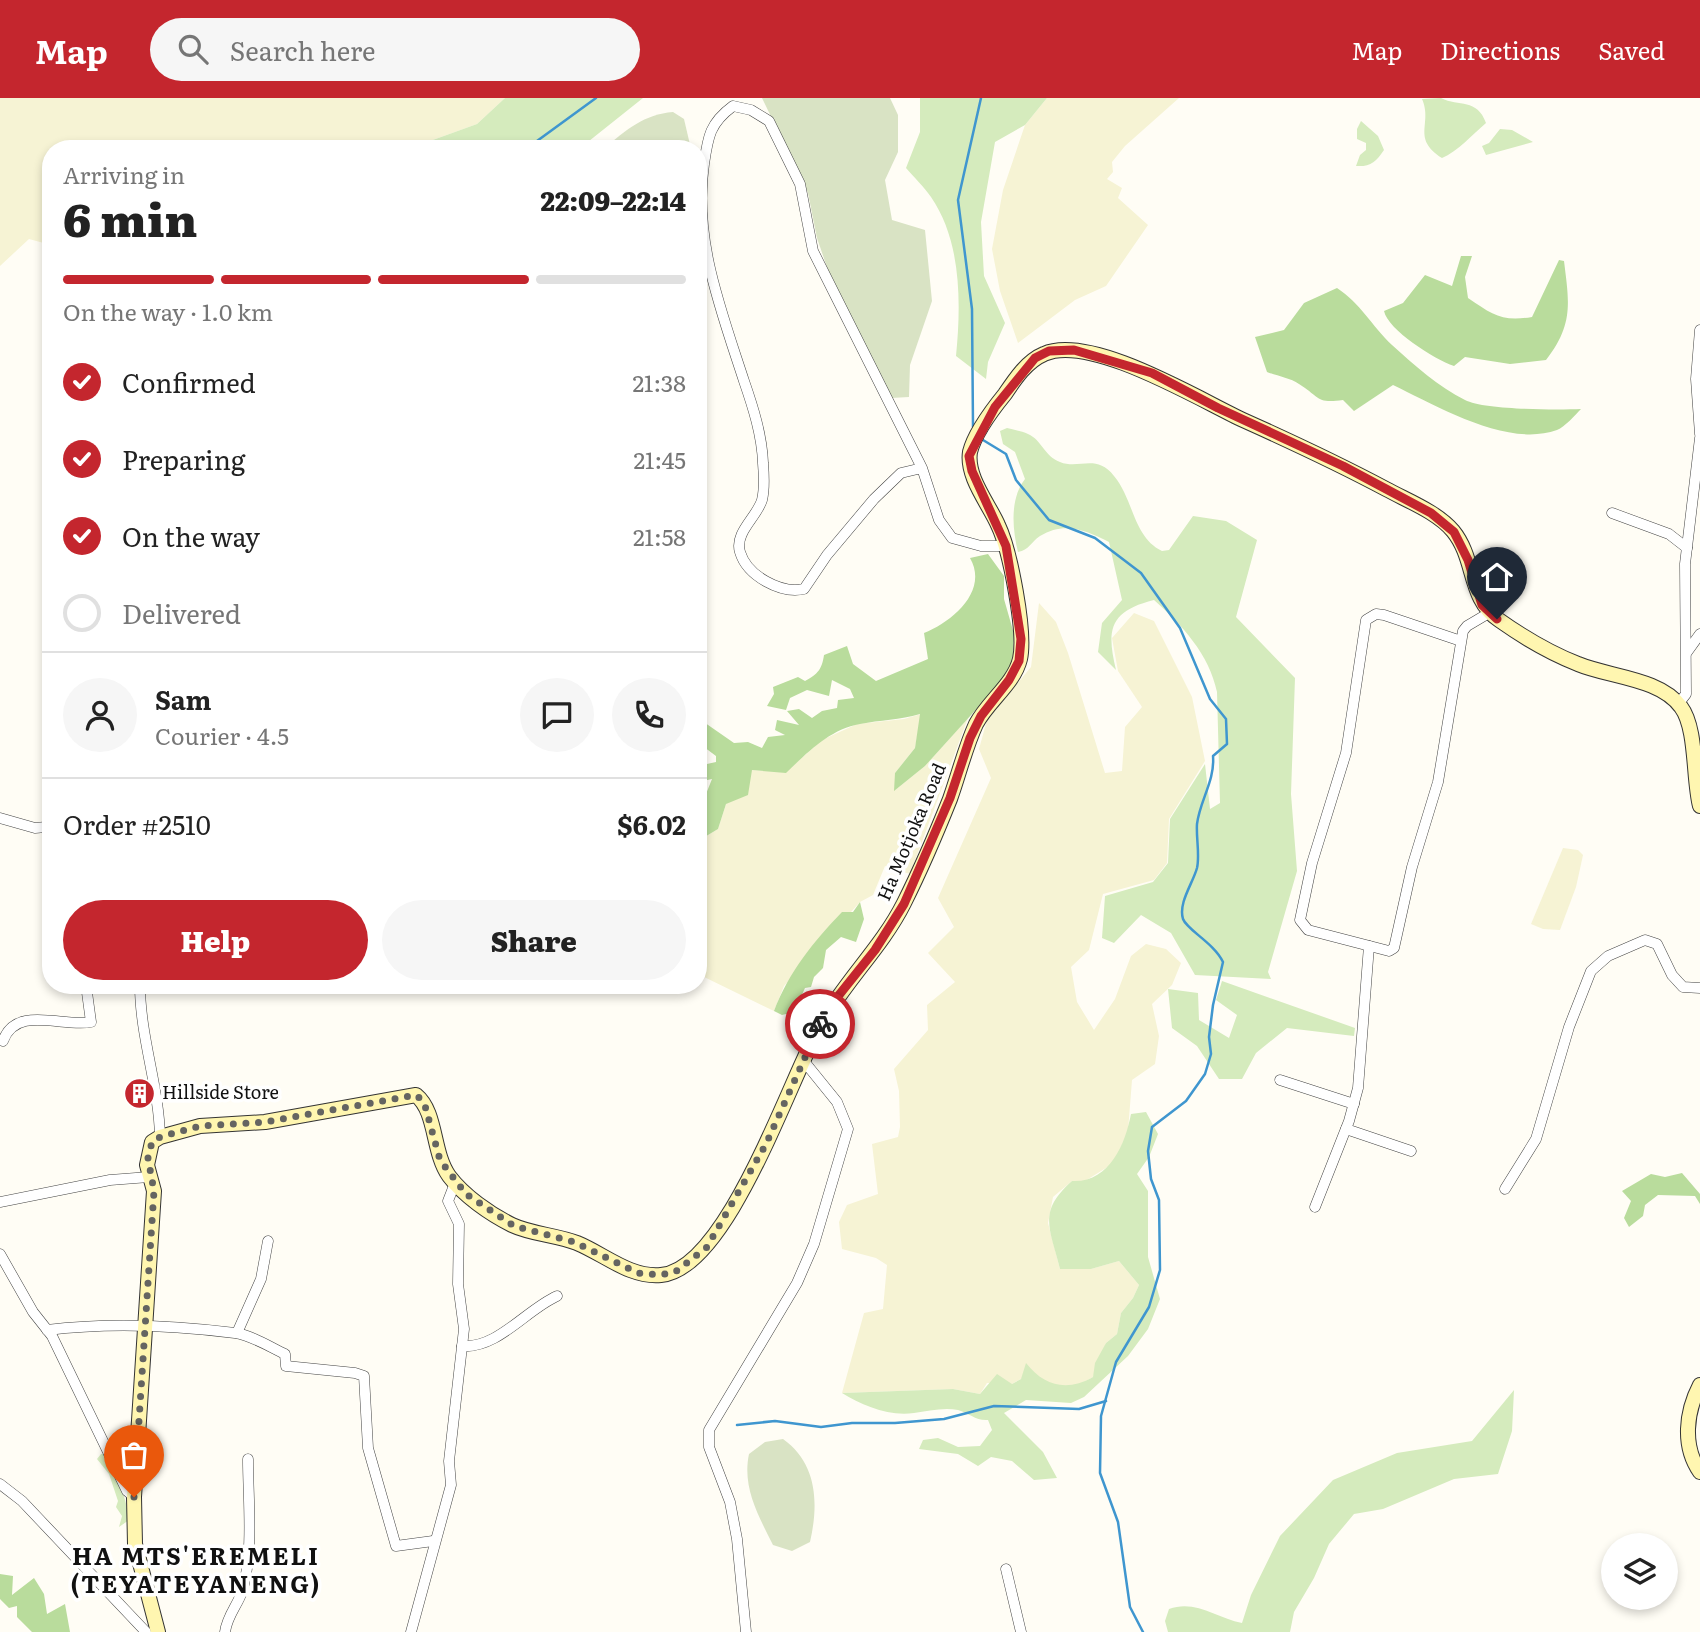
<!DOCTYPE html>
<html lang="en">
<head>
<meta charset="utf-8">
<style>
  :root { --surface:#fff; --page:#f6f6f6; --text:#222; --muted:#767676; --line:#e0e0e0; --accent:#c4262e }
  body { margin:0; font-family:Literata,serif; background:var(--page); color:var(--text); height:100vh; display:flex; flex-direction:column; font-size:26px; white-space:nowrap }
  * { box-sizing:border-box; margin:0 }
  p { font-size:23px; color:var(--muted) }
  .icon { flex:none; width:38px; height:38px; fill:none; stroke:currentColor; stroke-width:2; stroke-linecap:round; stroke-linejoin:round }
  .map { position:relative; flex:1; overflow:hidden }
  .details { position:absolute; left:42px; top:42px; width:665px; height:854px; display:flex; flex-direction:column; background:var(--surface); border-radius:28px; box-shadow:0 4px 10px #0003 }
  .details>* { flex:none }
  .tools { position:absolute; left:1601px; top:1435px; display:grid; gap:14px }
  .tools a { display:grid; place-items:center; width:77px; height:77px; border-radius:50%; background:var(--surface); box-shadow:0 4px 10px #0003; font-size:35px }
  .pin { position:absolute; display:grid; place-items:center; width:60px; height:60px; color:#fff; margin:-72px -30px; border-radius:50% 50% 50% 0; rotate:-45deg; box-shadow:0 0 7px #0007 }
  .pin .icon { rotate:45deg }
  .courier { position:absolute; display:grid; place-items:center; width:70px; height:70px; margin:-35px; border:5px solid #c4262e; border-radius:50%; background:#fff; color:#222; box-shadow:0 2px 9px #0007 }
  .overview em { font-style:normal; font-weight:800 }
  .overview div { display:flex; flex-direction:column-reverse }
  .overview { display:flex; align-items:center; justify-content:space-between; height:119px; padding:0 21px }
  h1 { font-size:46px; font-weight:800; line-height:52px }
  .bar { display:grid; grid-template-columns:repeat(4,1fr); gap:10px 7px; align-content:center; height:84px; padding:0 21px }
  .bar i { height:9px; border-radius:5px; background:var(--line) }
  .bar .on { background:var(--accent) }
  .bar p { grid-column:span 4 }
  .line { display:flex; align-items:center; gap:18px; padding:0 21px; border-top:2px solid var(--line) }
  .line div { flex:1 }
  .round { display:grid; place-items:center; flex:none; width:74px; height:74px; border-radius:37px; background:var(--page) }
  ol { padding:0 21px; list-style:none }
  li { display:flex; align-items:center; gap:21px; height:77px }
  li p { margin-inline-start:auto }
  li .icon { padding:7px; border-radius:50%; background:var(--accent); color:#fff; stroke-width:4 }
  li:last-child { color:var(--muted) }
  li i { width:38px; height:38px; border:4px solid var(--line); border-radius:50% }
  .action { display:flex; gap:14px; margin-top:auto; padding:14px 21px }
  .action a { flex:1; height:80px; border-radius:42px; background:var(--accent); color:#fff; font-size:28px; font-weight:800; line-height:80px; text-align:center }
  .action a+a { background:var(--page); color:var(--text) }
  header { display:flex; align-items:center; gap:42px; box-sizing:border-box; height:98px; padding:0 35px; background:var(--accent); color:#fff }
  header strong { font-size:33px }
  nav { display:flex; gap:38px; margin-inline-start:auto; font-size:24px }
  .search { width:490px; height:63px; background:var(--page); display:flex; align-items:center; gap:18px; box-sizing:border-box; padding:0 24px; border-radius:38px; color:var(--muted); font-size:26px }
  .map>svg:first-child { display:block }
</style>
</head>
<body>
<header>
<strong>Map</strong>
<div class="search"><svg class="icon" aria-label="search" viewBox="0 0 24 24"><circle cx="10" cy="10" r="6"/><path d="M15 15l6 6"/></svg>Search here</div>
<nav><a>Map</a><a>Directions</a><a>Saved</a></nav>
</header>
<div class="map">
<svg width="1700" height="1534" viewBox="0 0 1700 1534">
  <rect width="100%" height="100%" fill="#fffdf5"/>
  <g fill="#f6f3d4">
    <path d="M0,0H505L477,26L408,51H51V147L29,141L0,168Z"/>
    <path d="M1047,0H1179L1125,48L1112,64L1113,74L1107,81L1122,90L1118,100L1148,127L1106,188L1075,202L1018,245L1000,193L992,151L1003,92L1025,27Z"/>
    <path d="M1039,505L1056,524L1068,555L1105,675L1122,673L1125,629L1142,609L1118,573L1112,540L1134,515L1154,523L1192,599L1205,663L1169,721L1167,765L1154,782L1103,796L1089,852L1071,869L1077,904L1094,932L1115,901L1131,858L1146,846L1166,851L1181,865L1172,887L1152,906L1159,938L1155,966L1132,982L1128,1033L1114,1065L1085,1083H1072L1053,1099L1048,1125L1060,1171H1091L1119,1163L1139,1187L1133,1200L1121,1215L1117,1236L1106,1245L1093,1279L1081,1286L1065,1289L1045,1284L1033,1274L1012,1286L987,1285L980,1296L953,1291L842,1295L864,1215L883,1211L887,1167L876,1160L842,1151L839,1124L847,1107L878,1096L872,1046L898,1039L900,1029L899,993L894,971L928,932L927,907L955,884L928,855L954,829L938,800L991,680L979,651L987,622L1031,569Z"/>
    <path d="M921,616L915,650L895,675V692L925,668L968,620L910,776L885,768L873,797L860,804L784,888L774,913L698,876V743L718,731L726,706L752,672L786,674L822,642L857,626L904,621Z"/>
    <path d="M1563,750L1578,752L1583,757L1576,789L1560,832L1543,831L1531,826Z"/>
  </g>
  <g fill="#d5ebbd">
    <path d="M505,0H643L579,51H408L477,26Z"/>
    <path d="M920,0H1047L1025,27L995,44L981,124L984,178L1005,225L988,264L986,281L956,258C961,207 962,144 931,99C924,89 914,79 906,70L920,34Z"/>
    <path d="M1441,0C1459,9 1477,0 1486,25C1473,36 1457,54 1442,60C1411,40 1433,26 1422,1Z"/>
    <path d="M1361,23L1378,38L1384,52C1376,64 1370,69 1356,68L1360,57L1366,52V45L1357,41V31Z"/>
    <path d="M1500,31L1512,32L1533,44L1486,57L1482,48L1489,45Z"/>
    <path d="M1007,330C1014,332 1022,333 1028,336C1042,342 1044,358 1060,364C1079,372 1096,355 1114,378C1134,402 1133,439 1162,453L1169,452L1193,418L1226,423L1257,442L1236,519L1295,580L1291,696L1297,773L1268,874L1271,881L1195,877L1171,835L1141,817L1114,845L1102,840L1105,798L1153,784L1168,765L1170,721L1205,666L1210,711L1220,705L1217,594C1209,556 1182,527 1154,502C1110,513 1106,531 1116,572L1098,554L1102,525L1122,502L1109,444C1086,432 1064,423 1040,438C1031,444 1029,452 1018,454C1012,430 1010,400 1025,381L1015,354L1003,346L1000,333Z"/>
    <path d="M1222,883L1355,930L1354,938L1287,930L1256,955L1242,981H1219L1197,948L1172,930L1168,891L1198,895L1199,922L1229,940L1237,917L1216,902Z"/>
    <path d="M1146,1014L1158,1036L1149,1059L1137,1076L1148,1093V1159L1160,1201L1148,1231L1128,1258L1084,1299L1071,1305L1026,1302L1004,1315L1043,1354L1057,1380L1034,1382L1012,1363L991,1359L978,1368L958,1356L919,1351L923,1342L938,1340L958,1349L980,1348L992,1332L988,1322C976,1323 969,1315 958,1312C944,1309 928,1313 914,1315C889,1319 862,1307 842,1295L953,1291L980,1296L997,1276L1012,1286L1021,1281L1026,1265C1044,1288 1067,1294 1093,1279L1095,1265L1106,1245L1117,1236L1121,1215L1133,1200L1139,1187L1119,1163L1091,1171H1060C1050,1130 1037,1114 1072,1083C1109,1085 1125,1047 1131,1016Z"/>
    <path d="M1514,1292L1512,1333L1498,1376L1454,1381L1383,1411L1354,1416L1329,1446L1314,1480L1294,1514L1290,1534H1168L1165,1523L1169,1511C1195,1501 1217,1520 1242,1525L1251,1497L1280,1438L1333,1382L1397,1355L1472,1343Z"/>
    <path d="M101,1356H105C117,1378 126,1397 129,1422L119,1429L122,1418L116,1409L118,1403L109,1376L97,1361Z"/>
  </g>
  <g fill="#b9dc9c">
    <path d="M1461,158H1472L1465,179L1468,200C1493,217 1502,224 1532,219L1559,162L1564,163C1569,204 1574,226 1546,262L1510,266L1465,259L1454,268C1434,261 1388,232 1384,213L1403,205L1425,177L1452,188Z"/>
    <path d="M1337,190C1360,205 1372,228 1392,247C1414,267 1439,289 1465,302C1484,312 1557,312 1581,311C1575,317 1565,329 1557,332C1507,350 1437,308 1393,287L1354,313L1343,302C1316,306 1320,299 1299,286C1290,280 1277,278 1267,274L1255,239L1284,232L1304,205Z"/>
    <path d="M988,456L1004,478V501L1014,536L1013,562L1000,585L925,668L894,693L895,675L915,650L920,616C900,622 880,622 860,626C830,631 807,655 786,675L752,672L748,697L726,706L718,731L698,743V703L704,701L712,681L698,684V668L716,664V658L704,649L706,638L698,634V620L734,645L748,644L762,650L768,639L785,637L775,632L777,622L799,627L787,613L799,611L812,620L822,613L837,610L838,602L854,600L850,591L832,582L829,598L807,592L790,600L786,612L767,608L774,596L773,589L798,579L805,583C818,576 822,571 824,557L847,548L853,566L876,583L928,561L924,535C952,524 989,493 970,460Z"/>
    <path d="M860,804L864,821L856,844L841,839L826,852L823,870L814,879L811,889L805,890L794,914L782,917L774,913C789,874 813,844 842,814H853Z"/>
    <path d="M1682,1075L1700,1096V1106L1695,1098L1658,1097L1645,1107L1643,1118L1629,1129L1624,1120L1631,1103L1622,1093L1651,1076L1665,1079Z"/>
    <path d="M0,1476L13,1478L12,1497L34,1480L44,1496L47,1516L65,1506L70,1534H32L17,1519V1508L9,1510L0,1501Z"/>
  </g>
  <g fill="#d9e3c4">
    <path d="M762,0H890L898,17V54L885,82L892,122L925,132L932,203L910,267L909,299L891,300L830,178L817,140L808,95Z"/>
    <path d="M673,14L684,21L691,51H604C625,32 645,16 673,14Z"/>
    <path d="M783,1341C817,1365 819,1405 810,1444L792,1453L773,1447C758,1417 742,1389 749,1356L765,1344Z"/>
  </g>
  <g fill="none" stroke-linecap="round" stroke-linejoin="round">
    <g stroke="#3f96cf" stroke-width="2.5">
      <path d="M526,51L596,0"/>
      <path d="M973,329L972,211L958,102L981,0"/>
      <path d="M983,342L1006,356L1016,382L1049,422L1095,440L1141,475L1180,530L1210,601L1226,621L1227,646L1213,658C1215,683 1200,702 1197,726C1196,740 1200,757 1197,770C1193,785 1178,805 1183,821C1187,832 1214,845 1223,864L1213,907L1209,939L1211,956L1205,976L1186,1003L1152,1029L1148,1053L1151,1081L1159,1102L1160,1172L1149,1209L1116,1264L1101,1318L1100,1375L1118,1424L1130,1509L1143,1534"/>
      <path d="M737,1327L775,1323L821,1329L852,1325H895L944,1321L994,1308L1079,1311L1106,1303"/>
    </g>
  </g>
  <path fill="#5a524d" d="M126,992H147L149,1002H126Z"/>
  <g fill="none" stroke-linecap="round" stroke-linejoin="round">
    <defs>
      <g id="street">
        <path d="M1700,232L1696,281L1700,336"/>
        <path d="M922,370L901,375L874,401L827,457L804,491C781,496 747,478 740,454C734,435 757,419 762,402C765,390 764,377 763,365C762,337 753,309 744,283C721,212 693,141 704,66C708,38 710,25 733,8L751,12L769,23L800,86L813,153L922,370L939,422L952,440L981,448H1006"/>
        <path d="M1612,415L1669,436L1687,450"/>
        <path d="M1461,543L1384,517L1376,516L1366,522L1346,655L1312,765L1300,822L1308,832L1389,853L1394,850L1412,769L1438,684L1463,533L1467,528L1489,515"/>
        <path d="M1687,554L1700,536"/>
        <path d="M1679,605L1686,596L1685,466L1700,340"/>
        <path d="M0,720L35,730L46,729"/>
        <path d="M50,727L46,729L51,745"/>
        <path d="M140,887C140,939 159,988 160,1039"/>
        <path d="M0,942L3,943C16,906 64,930 91,924L86,887"/>
        <path d="M1280,982L1354,1006"/>
        <path d="M1346,1031L1411,1053"/>
        <path d="M1505,1091L1536,1041L1569,929L1591,873L1608,858L1645,842L1657,846L1672,877L1683,889L1700,890"/>
        <path d="M0,1104L110,1082L149,1079"/>
        <path d="M1315,1109L1349,1023L1358,990L1369,848"/>
        <path d="M0,1156L33,1214L52,1238L127,1393L134,1399"/>
        <path d="M47,1232C110,1224 173,1227 235,1235C251,1237 270,1249 285,1256L286,1268L355,1275L364,1278L368,1350L396,1448L433,1443"/>
        <path d="M237,1235L261,1181L268,1143"/>
        <path d="M462,1248C497,1251 526,1212 557,1198"/>
        <path d="M0,1386L22,1403L146,1534"/>
        <path d="M1006,1471L1021,1534"/>
        <path d="M225,1534C227,1518 237,1508 242,1494C254,1453 248,1403 248,1361"/>
        <path d="M411,1534L451,1387L449,1363L464,1231L458,1186L459,1126L448,1103L455,1085"/>
        <path d="M746,1534L737,1441L730,1404L709,1349V1332L797,1185L814,1146L848,1031L837,1004L803,962"/>
      </g>
      <g id="secondary">
        <path d="M1700,1287C1686,1314 1682,1348 1700,1374"/>
        <path d="M158,1534L135,1446L134,1399L154,1093L147,1067L152,1044L160,1039L200,1028L265,1024L416,997C437,1014 432,1054 449,1078C464,1098 490,1116 512,1127C531,1136 556,1137 577,1145C604,1156 630,1180 661,1177C728,1171 790,980 821,926C845,883 882,849 904,805C921,771 936,736 950,701C959,676 965,650 976,626C988,603 1014,586 1020,561C1026,534 1010,452 998,427C989,406 966,379 970,354C975,334 992,312 1005,296C1015,281 1027,263 1044,256C1090,235 1200,302 1243,322C1292,344 1339,366 1386,391C1408,403 1437,414 1453,433C1476,461 1468,501 1499,522C1523,539 1550,555 1578,566C1609,579 1660,580 1681,609C1697,630 1693,681 1700,708"/>
      </g>
    </defs>
    <use href="#street" stroke="#444" stroke-width="11"/>
    <use href="#secondary" stroke="#333" stroke-width="16"/>
    <use href="#street" stroke="#fff" stroke-width="10"/>
    <use href="#secondary" stroke="#fff6b0" stroke-width="14"/>
  </g>
  <g fill="none" stroke-linecap="round" stroke-linejoin="round">
    <path stroke="#646461" stroke-width="7" stroke-dasharray="0 12.6" d="M134,1399L154,1093L148,1060L152,1044L160,1039L200,1028L265,1024L416,997L424,1004L440,1062L466,1096L514,1128L574,1144L638,1175L660,1177L675,1174L707,1149L766,1046L820,926"/>
    <path stroke="#c4262e" stroke-width="9" d="M820,926L835,902L875,852L904,806L950,700L970,640L981,618L1009,582L1019,563L1021,541L1006,448L972,373L969,358L995,309L1035,260L1049,253L1074,252L1152,275L1218,310L1343,368L1431,415L1454,434L1468,462L1482,507L1497,521"/>
  </g>
  <defs>
    <symbol id="building-disc" viewBox="-11 -11 22 22"><circle r="9.5" fill="#c4262e" stroke="#fff"/><path d="M-4-6H4V6H1V3H-1V6H-4ZM-2.5-4.3h1.7v1.8h-1.7ZM.8-4.3h1.7v1.8H.8ZM-2.5-1h1.7V.8h-1.7ZM.8-1h1.7V.8H.8Z" fill="#fff"/></symbol>
  </defs>
  <g fill-rule="evenodd">
    <use href="#building-disc" x="122" y="978" width="35" height="35"/>
  </g>
  <g text-anchor="middle" stroke-width="7" stroke-linejoin="round" paint-order="stroke">
    <g font-size="18" fill="#111" stroke="#fff">
      <text transform="translate(912 734) rotate(-67)" y="6">Ha Motjoka Road</text>
    </g>
    <g font-size="18" fill="#111" stroke="#fff" text-anchor="start">
      <text x="162" y="1001">Hillside Store</text>
    </g>
    <g font-size="24" font-weight="bold" letter-spacing="2" fill="#111" stroke="#fff">
      <text x="196" y="1467">HA MTS'EREMELI<tspan x="196" dy="28">(TEYATEYANENG)</tspan></text>
    </g>
  </g>
</svg>
<div class="tools">
<a><svg class="icon" aria-label="layers" viewBox="0 0 24 24"><path d="M12 4l9 5-9 5-9-5zM3 14l9 5 9-5"/></svg></a>
</div>
<div class="pin" style="left:134px;top:1399px;background:#ea580c"><svg class="icon" aria-label="bag" viewBox="0 0 24 24"><path d="M5 8h14l-1 12H6zM9 8a3 3 0 0 1 6 0"/></svg></div>
<div class="pin" style="left:1497px;top:521px;background:#1f2937"><svg class="icon" aria-label="home" viewBox="0 0 24 24"><path d="M3 11l9-7 9 7M6 9v11h12V9"/></svg></div>
<div class="courier" style="left:820px;top:926px"><svg class="icon" aria-label="bike" viewBox="0 0 24 24"><circle cx="6" cy="16" r="4"/><circle cx="18" cy="16" r="4"/><path d="M6 16l4-8h5l3 8M10 8l3 8H6M13 5h3"/></svg></div>
<section class="details">
<div class="overview"><div><h1>6 min</h1><p>Arriving in</p></div><em>22:09–22:14</em></div>
<div class="bar"><i class="on"></i><i class="on"></i><i class="on"></i><i></i><p>On the way · 1.0 km</p></div>
<ol>
<li><svg class="icon" aria-label="check" viewBox="0 0 24 24"><path d="M5 12l5 5 9-10"/></svg>Confirmed<p>21:38</p></li>
<li><svg class="icon" aria-label="check" viewBox="0 0 24 24"><path d="M5 12l5 5 9-10"/></svg>Preparing<p>21:45</p></li>
<li><svg class="icon" aria-label="check" viewBox="0 0 24 24"><path d="M5 12l5 5 9-10"/></svg>On the way<p>21:58</p></li>
<li><i></i>Delivered</li>
</ol>
<div class="line" style="height:126px"><a class="round"><svg class="icon" aria-label="person" viewBox="0 0 24 24"><circle cx="12" cy="8" r="4"/><path d="M4 21q1-7 8-7t8 7"/></svg></a><div><b>Sam</b><p>Courier · 4.5</p></div><a class="round"><svg class="icon" aria-label="chat" viewBox="0 0 24 24"><path d="M4 5h16v11H9l-5 4z"/></svg></a><a class="round"><svg class="icon" aria-label="phone" viewBox="0 0 24 24"><path d="M5 4h4l2 5-3 2q2 4 5 5l2-3 5 2v4C11 20 4 13 5 4z"/></svg></a></div>
<div class="line" style="height:91px"><div>Order #2510</div><b>$6.02</b></div>
<div class="action"><a>Help</a><a>Share</a></div>
</section>
</div>
</body>
</html>
